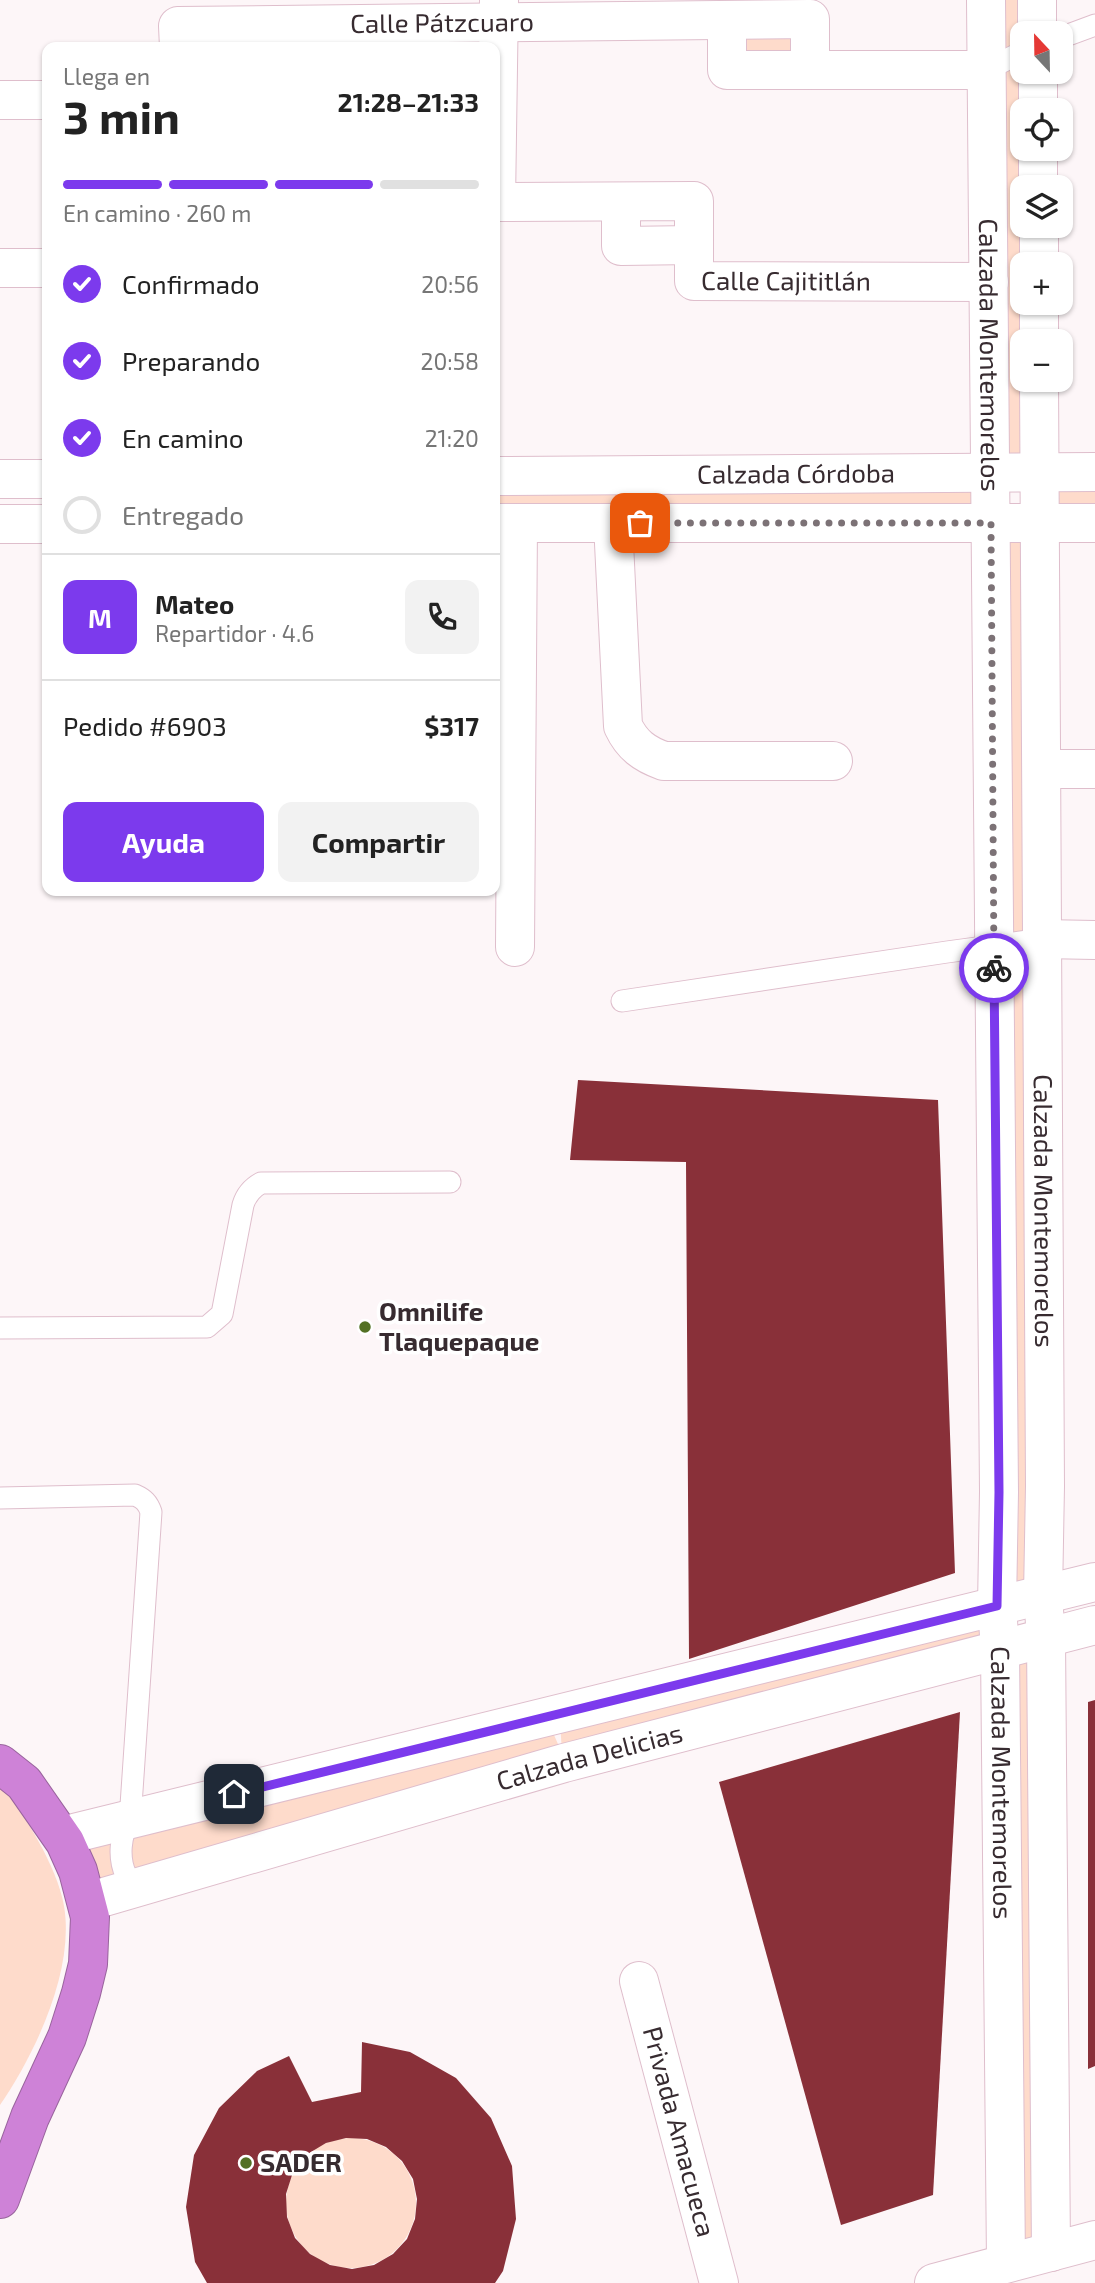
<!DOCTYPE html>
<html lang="es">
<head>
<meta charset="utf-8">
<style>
  :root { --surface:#fff; --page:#f2f2f2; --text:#222; --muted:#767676; --line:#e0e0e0; --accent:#7c3aed }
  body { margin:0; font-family:"Exo 2",sans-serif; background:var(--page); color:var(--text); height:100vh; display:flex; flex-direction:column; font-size:26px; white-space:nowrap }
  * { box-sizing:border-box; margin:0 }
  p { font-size:23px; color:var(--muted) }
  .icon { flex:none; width:38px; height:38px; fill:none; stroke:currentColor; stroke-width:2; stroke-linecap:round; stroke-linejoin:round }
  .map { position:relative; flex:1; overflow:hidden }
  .sheet { position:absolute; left:42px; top:42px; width:458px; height:854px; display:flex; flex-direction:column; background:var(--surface); border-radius:14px; box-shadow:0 2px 5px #0004 }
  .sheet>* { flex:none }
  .needle { width:46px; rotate:338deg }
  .tools { position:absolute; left:1010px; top:21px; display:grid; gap:14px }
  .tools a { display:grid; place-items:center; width:63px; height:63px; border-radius:14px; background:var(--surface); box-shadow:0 2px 5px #0004; font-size:35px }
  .pin { position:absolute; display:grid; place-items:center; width:60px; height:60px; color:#fff; margin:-30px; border-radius:14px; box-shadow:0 4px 10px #0006 }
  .courier { position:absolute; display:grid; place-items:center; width:70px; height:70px; margin:-35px; border:5px solid #7c3aed; border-radius:50%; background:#fff; color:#222; box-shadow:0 2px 9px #0007 }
  .head em { font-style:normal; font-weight:700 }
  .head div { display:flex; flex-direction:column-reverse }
  .head { display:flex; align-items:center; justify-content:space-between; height:119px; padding:0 21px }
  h1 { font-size:46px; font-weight:700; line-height:52px }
  .bar { display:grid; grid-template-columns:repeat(4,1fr); gap:10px 7px; align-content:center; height:84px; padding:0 21px }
  .bar i { height:9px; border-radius:5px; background:var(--line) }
  .bar .selected { background:var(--accent) }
  .bar p { grid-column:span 4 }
  .line { display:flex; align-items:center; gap:18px; padding:0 21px; border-top:2px solid var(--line) }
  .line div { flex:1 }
  .round { display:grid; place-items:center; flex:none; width:74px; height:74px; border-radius:14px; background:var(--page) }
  ol { padding:0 21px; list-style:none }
  li { display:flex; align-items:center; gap:21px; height:77px }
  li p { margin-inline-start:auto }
  li .icon { padding:7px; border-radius:50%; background:var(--accent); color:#fff; stroke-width:4 }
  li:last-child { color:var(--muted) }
  li i { width:38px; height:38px; border:4px solid var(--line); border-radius:50% }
  .cta { display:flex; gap:14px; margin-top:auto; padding:14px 21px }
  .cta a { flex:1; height:80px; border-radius:14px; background:var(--accent); color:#fff; font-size:28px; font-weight:700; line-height:80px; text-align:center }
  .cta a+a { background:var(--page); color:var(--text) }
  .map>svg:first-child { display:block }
</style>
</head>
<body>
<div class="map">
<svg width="1095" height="2283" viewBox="0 0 1095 2283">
  <rect width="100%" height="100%" fill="#fdf6f8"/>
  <g fill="#fedbcb">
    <path d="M995,0H1029L1022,110V380L1033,455L1000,456Z"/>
    <rect x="744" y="34" width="48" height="26"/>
    <path d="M1095,472V522L1041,524L1032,1598L997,1590L991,523L495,519V476L990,473L991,523L1040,524V473Z"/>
    <path d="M990,1608L1000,1650L85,1895L65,1842L546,1717L562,1753L560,1721Z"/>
    <path d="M1037,1640L1051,2240L1017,2260L1010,1660Z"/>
    <path d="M0,1783C24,1814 57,1866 64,1906C75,1970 35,2054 0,2105Z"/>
    <circle cx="351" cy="2203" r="65"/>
  </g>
  <g fill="#893039" fill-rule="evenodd">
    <path d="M578,1080L938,1100L955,1573L689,1659L686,1162L570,1160Z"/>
    <path d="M1095,1700V2066L1088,2069V1702Z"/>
    <path d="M960,1712L933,2195L841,2225L719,1782Z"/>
    <path d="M362,2042L410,2052L456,2078L491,2118L512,2166L516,2219L503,2271L495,2283H207L195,2262L186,2207L194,2155L219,2108L257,2071L289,2056L312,2102L361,2092ZM346,2138L367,2139L386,2147L402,2161L413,2179L417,2199L415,2219L407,2239L393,2254L374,2265L352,2269L330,2265L310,2254L295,2238L287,2217L286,2194L293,2172L306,2155L326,2143Z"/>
  </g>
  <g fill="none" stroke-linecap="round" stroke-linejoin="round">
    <defs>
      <g id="lane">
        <path d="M1060,38L1095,25"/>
        <path d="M986,70L1022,52"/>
        <path d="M622,1001L947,952L1042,939"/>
        <path d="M0,1328L207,1327L222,1314L243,1205C246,1195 252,1188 261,1183L450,1182"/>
        <path d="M0,1498L135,1495C144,1499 148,1503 151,1512L130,1820C120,1835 118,1858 126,1875C128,1879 134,1883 138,1887"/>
      </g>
      <g id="street">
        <path id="s1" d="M986,0L999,1492L997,1606L1000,1650L1006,2263"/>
        <path d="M1037,0V33"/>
        <path d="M727,21V70H986"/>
        <path id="s2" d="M179,47L178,26L810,19V70"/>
        <path d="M1038,72V110"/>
        <path d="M0,100H47"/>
        <path d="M1038,149V187"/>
        <path id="s3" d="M495,202L694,201V281L989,282"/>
        <path d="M496,202L499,0"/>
        <path d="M621,202V246L694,245"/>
        <path d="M1039,226V264"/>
        <path d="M0,268H47"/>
        <path d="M1039,303V341"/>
        <path id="s4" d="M1039,380L1045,1486L1043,1596L1046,1638L1051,2252"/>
        <path id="s5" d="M495,476L1095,472"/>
        <path d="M0,479H47"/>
        <path d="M495,523H1095"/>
        <path d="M613,523L623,726C632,745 644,754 664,761H833"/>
        <path d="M0,524H47"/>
        <path d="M1042,769H1095"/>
        <path d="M1042,939L1095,940"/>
        <path d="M515,947L518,523"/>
        <path d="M62,1836L1095,1582"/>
        <path id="s6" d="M87,1902L564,1763L1095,1625"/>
        <path id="s7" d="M639,1981L719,2283"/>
        <path d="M934,2283L1095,2240"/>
      </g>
      <path id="highway" d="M0,1764L24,1783L65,1842L78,1871L90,1917L88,1964L81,1993L67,2037L30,2117L0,2199"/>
    </defs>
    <use href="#lane" stroke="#dfbecc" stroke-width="23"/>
    <use href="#street" stroke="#dfbecc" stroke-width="40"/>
    <use href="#highway" stroke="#99649d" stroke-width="40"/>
    <use href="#lane" stroke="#fff" stroke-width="21"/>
    <use href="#street" stroke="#fff" stroke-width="38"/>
    <use href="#highway" stroke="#ce82d7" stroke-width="38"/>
  </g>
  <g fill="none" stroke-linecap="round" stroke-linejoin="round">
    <path stroke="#7c7276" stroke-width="7" stroke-dasharray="0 12.6" d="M640,523H991L994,968"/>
    <path stroke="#7c3aed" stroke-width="9" d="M234,1794L997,1606L999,1492L994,968"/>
  </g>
  <g fill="#537024" stroke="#fff" stroke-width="2.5">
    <circle cx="365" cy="1327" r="7"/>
    <circle cx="246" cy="2163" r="7"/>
  </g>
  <g text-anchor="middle" stroke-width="7" stroke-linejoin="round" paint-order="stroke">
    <g font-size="26" fill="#372b30" stroke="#fff">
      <text dy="9" stroke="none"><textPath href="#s2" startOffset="285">Calle Pátzcuaro</textPath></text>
      <text dy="9" stroke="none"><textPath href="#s3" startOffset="371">Calle Cajititlán</textPath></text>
      <text dy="9" stroke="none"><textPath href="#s1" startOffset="355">Calzada Montemorelos</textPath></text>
      <text dy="9" stroke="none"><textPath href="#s5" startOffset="301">Calzada Córdoba</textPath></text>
      <text dy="9" stroke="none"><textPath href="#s4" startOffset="831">Calzada Montemorelos</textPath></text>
      <text dy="9" stroke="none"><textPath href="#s6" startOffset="523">Calzada Delicias</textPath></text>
      <text dy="9" stroke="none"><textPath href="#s1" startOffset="1783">Calzada Montemorelos</textPath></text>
      <text dy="9" stroke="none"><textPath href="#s7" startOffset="156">Privada Amacueca</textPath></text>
    </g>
    <g font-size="26" font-weight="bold" fill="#372b30" stroke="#fff" text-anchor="start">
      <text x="379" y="1321">Omnilife<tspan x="379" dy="30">Tlaquepaque</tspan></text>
      <text x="260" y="2172">SADER</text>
    </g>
  </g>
</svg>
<div class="tools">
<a><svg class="needle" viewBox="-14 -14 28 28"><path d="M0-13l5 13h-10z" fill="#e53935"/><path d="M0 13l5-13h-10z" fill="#767676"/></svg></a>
<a><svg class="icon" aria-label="locate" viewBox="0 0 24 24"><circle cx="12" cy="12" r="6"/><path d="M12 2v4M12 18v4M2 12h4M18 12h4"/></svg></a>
<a><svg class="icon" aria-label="layers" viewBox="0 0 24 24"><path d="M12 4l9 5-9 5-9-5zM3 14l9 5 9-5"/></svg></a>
<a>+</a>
<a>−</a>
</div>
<div class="pin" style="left:640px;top:523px;background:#ea580c"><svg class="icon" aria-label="bag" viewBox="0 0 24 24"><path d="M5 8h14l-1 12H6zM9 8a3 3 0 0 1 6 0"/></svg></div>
<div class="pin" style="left:234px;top:1794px;background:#1f2937"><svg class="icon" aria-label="home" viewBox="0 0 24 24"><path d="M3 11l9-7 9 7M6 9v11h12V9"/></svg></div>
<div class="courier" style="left:994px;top:968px"><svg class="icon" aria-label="bike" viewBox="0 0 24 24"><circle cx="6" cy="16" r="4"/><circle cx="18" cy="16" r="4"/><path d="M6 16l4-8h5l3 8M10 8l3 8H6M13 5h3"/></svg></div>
<section class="sheet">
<div class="head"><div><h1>3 min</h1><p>Llega en</p></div><em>21:28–21:33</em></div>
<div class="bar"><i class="selected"></i><i class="selected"></i><i class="selected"></i><i></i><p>En camino · 260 m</p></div>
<ol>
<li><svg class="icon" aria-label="check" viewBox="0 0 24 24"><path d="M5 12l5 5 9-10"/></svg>Confirmado<p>20:56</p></li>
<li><svg class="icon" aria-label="check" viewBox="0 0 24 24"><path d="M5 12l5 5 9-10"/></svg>Preparando<p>20:58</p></li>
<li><svg class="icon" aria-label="check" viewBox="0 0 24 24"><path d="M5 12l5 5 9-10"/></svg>En camino<p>21:20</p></li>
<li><i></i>Entregado</li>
</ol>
<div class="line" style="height:126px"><b class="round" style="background:var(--accent);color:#fff">M</b><div><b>Mateo</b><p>Repartidor · 4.6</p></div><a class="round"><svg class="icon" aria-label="phone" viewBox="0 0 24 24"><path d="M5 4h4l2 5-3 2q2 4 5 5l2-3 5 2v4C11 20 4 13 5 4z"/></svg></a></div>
<div class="line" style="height:91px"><div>Pedido #6903</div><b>$317</b></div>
<div class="cta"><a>Ayuda</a><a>Compartir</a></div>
</section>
</div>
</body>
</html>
